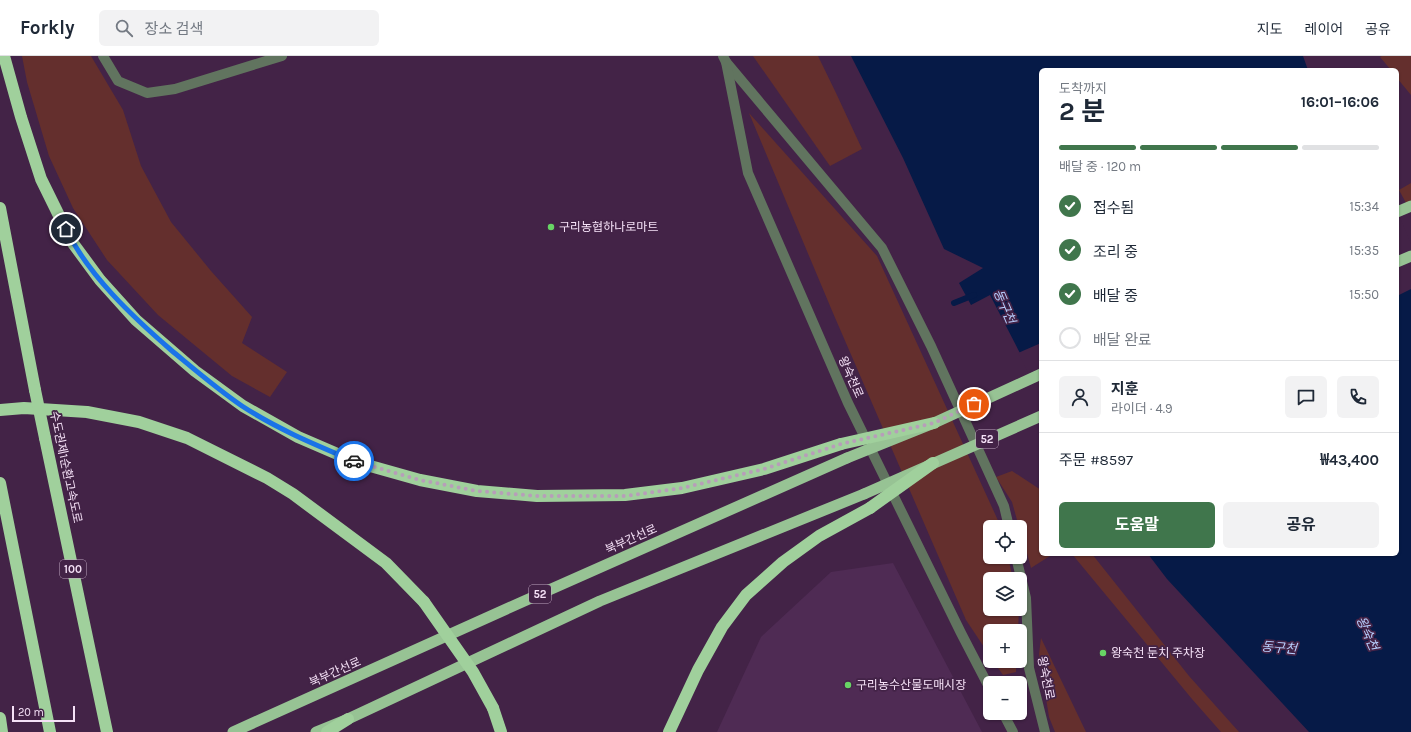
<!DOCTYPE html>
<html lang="ko">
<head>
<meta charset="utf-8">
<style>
  :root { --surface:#fff; --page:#f2f2f3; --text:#1f2937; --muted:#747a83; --line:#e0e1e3; --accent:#40764c }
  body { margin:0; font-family:Karla,"Noto Sans KR",sans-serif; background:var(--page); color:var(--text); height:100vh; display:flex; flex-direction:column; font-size:15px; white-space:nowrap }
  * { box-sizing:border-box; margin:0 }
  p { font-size:13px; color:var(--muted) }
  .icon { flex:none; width:22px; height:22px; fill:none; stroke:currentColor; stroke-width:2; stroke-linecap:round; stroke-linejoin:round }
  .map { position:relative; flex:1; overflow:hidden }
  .sheet { position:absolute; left:1039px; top:12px; width:360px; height:488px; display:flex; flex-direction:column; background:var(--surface); border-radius:6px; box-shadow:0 1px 3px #0004 }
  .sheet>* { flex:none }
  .tools { position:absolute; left:983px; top:464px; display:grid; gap:8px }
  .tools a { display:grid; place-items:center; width:44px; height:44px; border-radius:6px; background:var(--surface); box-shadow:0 1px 3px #0004; font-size:20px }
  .scale { position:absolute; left:12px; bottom:10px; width:63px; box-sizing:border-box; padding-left:4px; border:2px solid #f5e1f7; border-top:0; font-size:11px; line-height:14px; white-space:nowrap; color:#f5e1f7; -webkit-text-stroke:3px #432347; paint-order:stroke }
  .pin { position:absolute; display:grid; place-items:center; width:34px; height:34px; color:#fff; margin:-17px; border:2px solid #fff; border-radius:50%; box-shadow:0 1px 4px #0007 }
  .courier { position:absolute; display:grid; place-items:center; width:40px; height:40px; margin:-20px; border:3px solid #1a73e8; border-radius:50%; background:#fff; color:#222; box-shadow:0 1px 5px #0007 }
  .headline em { font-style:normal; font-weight:700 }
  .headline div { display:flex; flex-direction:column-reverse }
  .headline { display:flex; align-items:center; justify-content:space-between; height:68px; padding:0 20px }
  h1 { font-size:26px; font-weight:700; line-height:30px }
  .bar { display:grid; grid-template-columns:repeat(4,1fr); gap:6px 4px; align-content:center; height:48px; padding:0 20px }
  .bar i { height:5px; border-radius:3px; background:var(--line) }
  .bar .active { background:var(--accent) }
  .bar p { grid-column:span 4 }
  .line { display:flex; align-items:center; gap:10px; padding:0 20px; border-top:1px solid var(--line) }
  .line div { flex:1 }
  .round { display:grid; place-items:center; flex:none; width:42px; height:42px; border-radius:6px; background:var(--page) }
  ol { padding:0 20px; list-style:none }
  li { display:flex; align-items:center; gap:12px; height:44px }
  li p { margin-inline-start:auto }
  li .icon { padding:4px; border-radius:50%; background:var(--accent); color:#fff; stroke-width:4 }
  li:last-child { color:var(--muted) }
  li i { width:22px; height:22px; border:2px solid var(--line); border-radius:50% }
  .primary-button { display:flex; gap:8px; margin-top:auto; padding:8px 20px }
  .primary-button a { flex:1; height:46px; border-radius:6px; background:var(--accent); color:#fff; font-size:16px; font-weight:700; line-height:46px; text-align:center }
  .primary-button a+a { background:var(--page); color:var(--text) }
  header { display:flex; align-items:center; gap:24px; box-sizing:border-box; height:56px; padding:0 20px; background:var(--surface); border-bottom:1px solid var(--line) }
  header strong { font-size:19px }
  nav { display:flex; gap:22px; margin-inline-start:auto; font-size:14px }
  .search { width:280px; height:36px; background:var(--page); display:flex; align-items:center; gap:10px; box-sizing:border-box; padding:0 14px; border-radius:6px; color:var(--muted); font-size:15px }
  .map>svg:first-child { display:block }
</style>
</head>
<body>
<header>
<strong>Forkly</strong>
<div class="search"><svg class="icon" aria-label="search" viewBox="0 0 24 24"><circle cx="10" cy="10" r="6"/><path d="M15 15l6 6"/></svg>장소 검색</div>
<nav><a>지도</a><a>레이어</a><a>공유</a></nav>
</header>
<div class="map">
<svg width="1411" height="676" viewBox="0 0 1411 676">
  <rect width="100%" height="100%" fill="#432347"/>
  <path fill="#4f2b54" d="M893,507L982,676H717L761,581L831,516Z"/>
  <g fill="#642f2d">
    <path d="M22,0H91L123,54L141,110L171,166L211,215L252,261L242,287L287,316L270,341L232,320L158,259L107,204L73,152L49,100L27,26Z"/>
    <path d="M753,0H818L836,37L862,93L830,110Z"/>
    <path d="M1382,0H1411V39L1397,22V14H1391L1380,1Z"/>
    <path d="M749,57L877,200L1001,471H990V501H1008L1013,523H990V553H1019L1018,575H990V600L966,564L833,257Z"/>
    <path d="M1411,127V156L1399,134Z"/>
    <path d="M1012,415L1041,434V498H1053L1031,512L1020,471H1019L1012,446L996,421Z"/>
    <path d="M1072,498H1092L1189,620L1239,676H1221L1192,643Z"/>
    <path d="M1041,582L1086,676H1055L1049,661L1039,598Z"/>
    <path d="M993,605H1016V616L1003,619Z"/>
  </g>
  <g fill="#061a47">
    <path d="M851,0H1303L1308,14H1041V338L990,239L971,249L959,227L983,212L944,193L903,102Z"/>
    <path d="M1397,160L1411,194V676H1309L1167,523L1148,498H1397Z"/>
  </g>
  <g fill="#432347">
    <path d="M1397,158L1399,159L1411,188V233L1397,240Z"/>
    <path d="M1041,287V340L1039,338L1018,297Z"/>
  </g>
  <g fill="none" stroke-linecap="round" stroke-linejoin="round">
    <path stroke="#061a47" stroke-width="6" d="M954,247L974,239"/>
    <path stroke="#61745f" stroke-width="10" d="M103,0L118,25L147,37L175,33L282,0"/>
    <g stroke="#61745f" stroke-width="10">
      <path d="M723,0L726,6L882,192L931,290L1004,450L1009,471"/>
      <path d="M726,6L748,117L848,347L961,577L990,633"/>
      <path d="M1016,501L1026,542L1029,612L1045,676"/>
      <path d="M1003,657L1013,676"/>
    </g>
    <g stroke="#97c394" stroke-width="11">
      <path d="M1397,156L1411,150"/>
      <path d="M1397,206L1411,200"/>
      <path d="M233,676L522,546L847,402"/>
      <path d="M316,676L348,663L600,545L864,438"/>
    </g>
    <g stroke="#a0d09c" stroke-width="12">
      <path d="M4,0L21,61L41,123L72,186L100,224L136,264L195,315L243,350L298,381L356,406L420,424L477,435L537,440L625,439L682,432L764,413L841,388"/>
      <path d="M0,152L35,334"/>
      <path d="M0,354L24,352L87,356L139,366L187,382L267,422L293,438L386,507L424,546"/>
      <path d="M45,382L107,676"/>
      <path d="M0,427L50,676"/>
      <path d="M493,652L501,676"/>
      <path d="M0,662L2,676"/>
      <path d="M327,676L348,663"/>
      <path d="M669,676L698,614L722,571L746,539L783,506L819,480L870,452"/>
    </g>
    <g stroke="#97c394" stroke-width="11">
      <path d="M847,402L934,367L1041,318"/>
      <path d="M864,438L1041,360"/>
    </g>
    <g stroke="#a0d09c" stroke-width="12">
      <path d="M35,334L45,382"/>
      <path d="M841,388L934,367"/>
      <path d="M870,452L933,407"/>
      <path d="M424,546L473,616L493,652"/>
    </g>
  </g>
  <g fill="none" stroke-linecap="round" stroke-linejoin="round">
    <path stroke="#b79eb9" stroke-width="4" stroke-dasharray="0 7.2" d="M354,405L420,424L477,435L537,440H625L682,432L764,413L841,388L934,367L974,348"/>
    <path stroke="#1a73e8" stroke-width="5" d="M66,173C88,219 133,261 171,294C194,313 217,333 242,350C277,373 316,389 354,405"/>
  </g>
  <g fill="#68d465" stroke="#432347" stroke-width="1.5">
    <circle cx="551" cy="171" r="4"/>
    <circle cx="1103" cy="597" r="4"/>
    <circle cx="848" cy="629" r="4"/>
  </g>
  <g text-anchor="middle" stroke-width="3.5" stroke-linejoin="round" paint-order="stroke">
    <g fill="#432347" stroke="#c0a8c2" stroke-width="1">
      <rect x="976" y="374" width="22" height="18" rx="3"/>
      <rect x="60" y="504" width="26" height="18" rx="3"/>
      <rect x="529" y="529" width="22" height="18" rx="3"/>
    </g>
    <g font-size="11" font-weight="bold" fill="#f5e1f7">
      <text x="987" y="387">52</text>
      <text x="73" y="517">100</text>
      <text x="540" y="542">52</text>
    </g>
    <g font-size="12" fill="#f5e1f7" stroke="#432347" text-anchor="start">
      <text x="559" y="175">구리농협하나로마트</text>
      <text x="1111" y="601">왕숙천 둔치 주차장</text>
      <text x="856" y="633">구리농수산물도매시장</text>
    </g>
    <g font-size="12" fill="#f5e1f7" stroke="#432347">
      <text transform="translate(851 321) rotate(66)" y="4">왕숙천로</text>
      <text transform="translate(66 411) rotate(78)" y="4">수도권제1순환고속도로</text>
      <text transform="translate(631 483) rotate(-24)" y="4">북부간선로</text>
      <text transform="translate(335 616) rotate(-24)" y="4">북부간선로</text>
      <text transform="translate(1046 622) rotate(79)" y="4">왕숙천로</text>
    </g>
    <g font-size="13" font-style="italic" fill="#b7cffe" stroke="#432347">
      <text transform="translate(1005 250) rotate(67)" y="5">동구천</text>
      <text transform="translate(1368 577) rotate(66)" y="5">왕숙천</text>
      <text transform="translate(1279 591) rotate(5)" y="5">동구천</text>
    </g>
  </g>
</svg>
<div class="tools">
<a><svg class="icon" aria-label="locate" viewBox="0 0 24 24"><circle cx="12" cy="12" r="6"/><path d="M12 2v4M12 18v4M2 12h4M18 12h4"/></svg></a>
<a><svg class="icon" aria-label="layers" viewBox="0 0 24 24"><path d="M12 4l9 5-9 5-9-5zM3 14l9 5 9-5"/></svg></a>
<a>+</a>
<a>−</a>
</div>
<div class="scale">20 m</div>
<div class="pin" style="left:974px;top:348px;background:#ea580c"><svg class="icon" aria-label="bag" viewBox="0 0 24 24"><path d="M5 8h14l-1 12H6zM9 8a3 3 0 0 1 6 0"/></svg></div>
<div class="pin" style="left:66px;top:173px;background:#1f2937"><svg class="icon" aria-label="home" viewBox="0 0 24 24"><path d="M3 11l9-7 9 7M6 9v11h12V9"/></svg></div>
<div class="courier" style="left:354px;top:405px"><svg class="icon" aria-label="car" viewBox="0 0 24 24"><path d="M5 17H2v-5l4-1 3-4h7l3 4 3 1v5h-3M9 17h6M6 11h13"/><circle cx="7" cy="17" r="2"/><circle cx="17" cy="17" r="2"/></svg></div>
<section class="sheet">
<div class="headline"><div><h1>2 분</h1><p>도착까지</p></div><em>16:01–16:06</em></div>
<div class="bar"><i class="active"></i><i class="active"></i><i class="active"></i><i></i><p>배달 중 · 120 m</p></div>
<ol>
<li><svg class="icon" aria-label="check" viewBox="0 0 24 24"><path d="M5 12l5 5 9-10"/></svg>접수됨<p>15:34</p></li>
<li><svg class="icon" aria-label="check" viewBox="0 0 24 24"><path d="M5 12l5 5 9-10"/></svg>조리 중<p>15:35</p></li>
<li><svg class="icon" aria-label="check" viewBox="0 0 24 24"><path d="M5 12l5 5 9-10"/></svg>배달 중<p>15:50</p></li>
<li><i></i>배달 완료</li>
</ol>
<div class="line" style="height:72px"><a class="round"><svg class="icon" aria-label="person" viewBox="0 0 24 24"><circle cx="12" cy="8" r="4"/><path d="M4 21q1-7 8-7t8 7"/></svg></a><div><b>지훈</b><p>라이더 · 4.9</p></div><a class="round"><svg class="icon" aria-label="chat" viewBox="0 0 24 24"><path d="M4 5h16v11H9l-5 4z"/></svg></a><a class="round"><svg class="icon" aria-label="phone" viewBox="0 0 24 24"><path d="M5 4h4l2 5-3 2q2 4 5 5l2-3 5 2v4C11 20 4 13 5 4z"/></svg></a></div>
<div class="line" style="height:52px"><div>주문 #8597</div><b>₩43,400</b></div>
<div class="primary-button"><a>도움말</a><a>공유</a></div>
</section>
</div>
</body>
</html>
